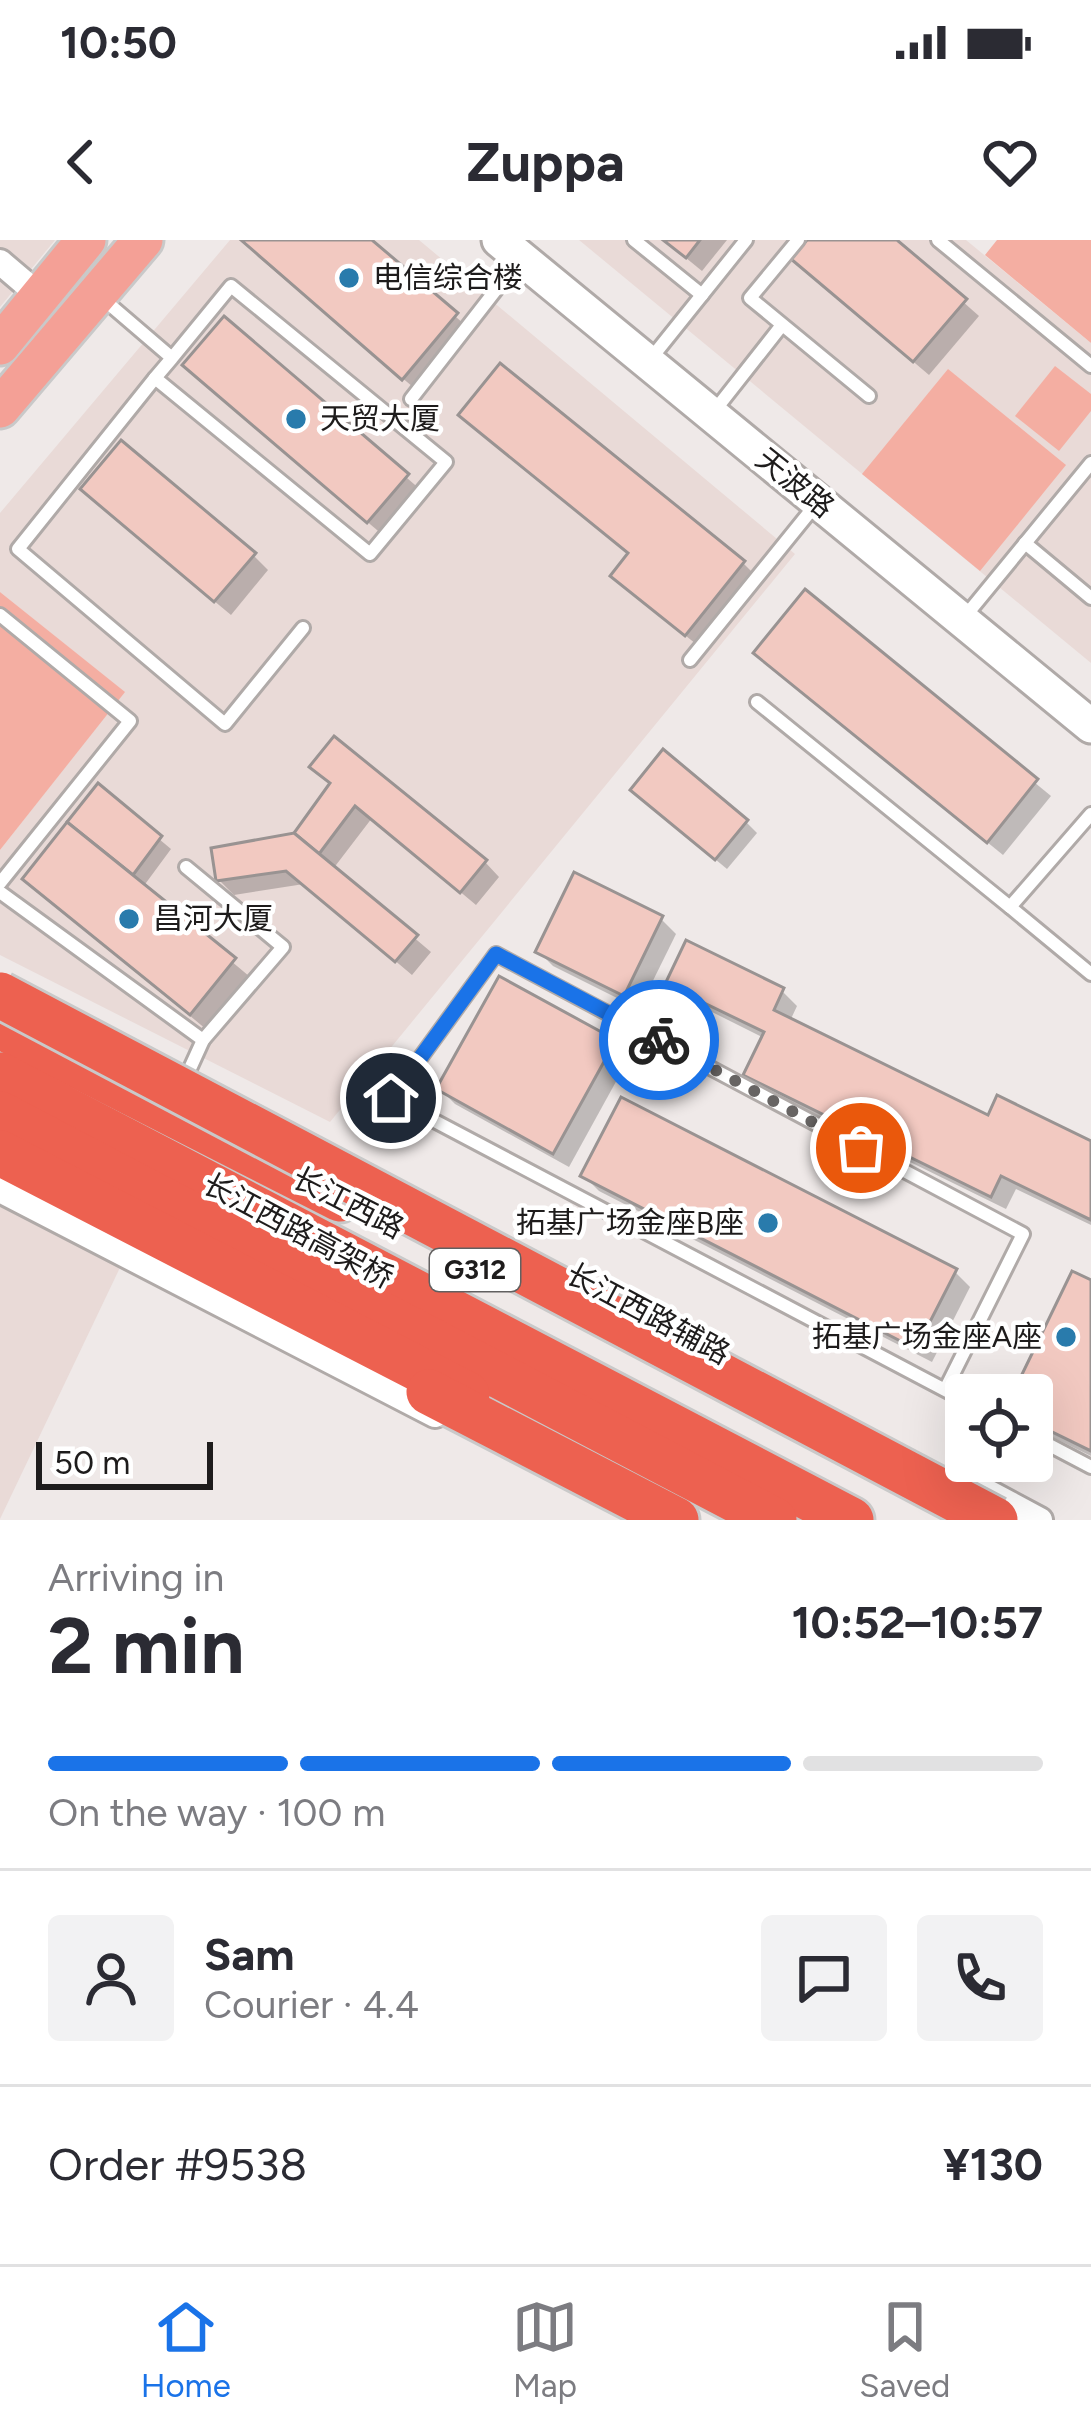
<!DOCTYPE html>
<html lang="en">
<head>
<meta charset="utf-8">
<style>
  :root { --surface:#fff; --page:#f2f2f3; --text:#2b2b33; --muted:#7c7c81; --line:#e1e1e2; --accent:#1a73e8 }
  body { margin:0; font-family:Figtree,"Noto Sans SC",sans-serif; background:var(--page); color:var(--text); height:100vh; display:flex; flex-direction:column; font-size:45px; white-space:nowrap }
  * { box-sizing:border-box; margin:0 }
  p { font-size:39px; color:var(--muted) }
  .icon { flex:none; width:66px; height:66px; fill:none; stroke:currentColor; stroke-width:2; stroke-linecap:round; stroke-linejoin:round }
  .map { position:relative; height:1280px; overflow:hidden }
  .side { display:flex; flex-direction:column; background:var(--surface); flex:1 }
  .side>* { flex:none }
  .tools { position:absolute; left:945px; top:1134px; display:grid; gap:24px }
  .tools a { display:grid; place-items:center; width:108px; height:108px; border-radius:12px; background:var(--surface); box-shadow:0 12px 48px #0002; font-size:60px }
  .scale { position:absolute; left:36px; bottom:30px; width:177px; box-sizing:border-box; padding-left:12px; border:6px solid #1e1c1c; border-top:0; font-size:33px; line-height:42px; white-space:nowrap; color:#1e1c1c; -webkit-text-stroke:9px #fff; paint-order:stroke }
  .pin { position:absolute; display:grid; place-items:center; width:102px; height:102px; color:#fff; margin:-51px; border:6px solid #fff; border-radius:50%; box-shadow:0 3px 12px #0007 }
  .courier { position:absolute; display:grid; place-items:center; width:120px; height:120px; margin:-60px; border:9px solid #1a73e8; border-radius:50%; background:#fff; color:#222; box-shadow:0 3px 15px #0007 }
  .summary em { font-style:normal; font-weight:700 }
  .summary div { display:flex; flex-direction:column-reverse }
  .summary { display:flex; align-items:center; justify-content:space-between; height:204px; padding:0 48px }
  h1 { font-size:78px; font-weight:700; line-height:90px }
  .bar { display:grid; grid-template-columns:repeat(4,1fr); gap:18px 12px; align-content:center; height:144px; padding:0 48px }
  .bar i { height:15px; border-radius:9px; background:var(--line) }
  .bar .on { background:var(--accent) }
  .bar p { grid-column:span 4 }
  .line { display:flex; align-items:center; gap:30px; padding:0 48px; border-top:3px solid var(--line) }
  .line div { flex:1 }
  .round { display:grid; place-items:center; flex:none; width:126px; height:126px; border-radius:12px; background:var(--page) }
  .status { display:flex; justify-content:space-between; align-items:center; height:84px; padding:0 60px; background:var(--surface); direction:ltr }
  .status svg { height:33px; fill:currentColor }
  header { display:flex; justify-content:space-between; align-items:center; height:156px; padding:0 48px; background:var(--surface); font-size:54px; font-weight:700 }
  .dock { display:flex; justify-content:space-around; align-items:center; height:168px; border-top:3px solid var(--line); background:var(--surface); font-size:33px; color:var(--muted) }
  .dock a { display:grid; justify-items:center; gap:6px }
  .dock .on { color:var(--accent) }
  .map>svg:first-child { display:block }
</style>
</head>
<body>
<div class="status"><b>10:50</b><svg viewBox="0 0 49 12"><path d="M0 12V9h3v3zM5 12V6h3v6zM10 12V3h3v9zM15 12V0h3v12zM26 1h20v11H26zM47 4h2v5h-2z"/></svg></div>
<header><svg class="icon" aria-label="back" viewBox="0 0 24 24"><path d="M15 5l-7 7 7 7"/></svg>Zuppa<svg class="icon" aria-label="heart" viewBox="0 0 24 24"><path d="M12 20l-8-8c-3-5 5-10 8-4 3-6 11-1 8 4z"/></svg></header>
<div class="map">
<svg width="1091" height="1280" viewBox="0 0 1091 1280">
  <rect width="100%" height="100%" fill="#efe9e8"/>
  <g fill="#e9dad7">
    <path d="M0,0H55L0,67Z"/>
    <path d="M230,0H419L795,314L330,882L0,715V610L124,452L0,352V273Z"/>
    <path d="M579,0H966L1091,103V423Z"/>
    <path d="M0,950L126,1015L0,1279Z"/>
  </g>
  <g fill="#f4aea2">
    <path d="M997,0H1091V103L985,15Z"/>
    <path d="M1055,126L1091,154V171L1059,211L1015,176Z"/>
    <path d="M948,129L1066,225L980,331L862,234Z"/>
    <path d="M0,352L125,452L0,610Z"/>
  </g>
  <g fill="#0003">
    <path d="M245,0H367L471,90L419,152L258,17Z"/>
    <path d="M664,0H727L702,31Z"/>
    <path d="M811,0H893L979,76L929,135L809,33Z"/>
    <path d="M225,80L422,251L384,296L201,140Z"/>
    <path d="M98,264L254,316L268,330L231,375Z"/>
    <path d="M631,314L743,323L758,338L701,408L629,350Z"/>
    <path d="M805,354L1051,556L1003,615L772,427Z"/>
    <path d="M332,545L485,622L499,637L476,665L372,578L333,629L431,712L412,735L304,644L234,655L219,640L296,595Z"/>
    <path d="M98,548L171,609L143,647L256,742L213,795L26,639Z"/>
    <path d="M645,561L746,582L757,593L727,629Z"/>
    <path d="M661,679L676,694L639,769L553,726L538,711Z"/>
    <path d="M669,743L782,751L797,766L790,781L989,879L1091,905V985L1016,949L1006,969L761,849L747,834L764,798L684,758Z"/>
    <path d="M614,803L629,818L569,927L455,864L440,849Z"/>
    <path d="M584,936L955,1032L970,1047L932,1122L599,951Z"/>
    <path d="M1091,1043V1216L1032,1187V1155H1015Z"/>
  </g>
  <g fill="#f2c9c1" stroke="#999392" stroke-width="3">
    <path d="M241,0H372L458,73L402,140Z"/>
    <path d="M663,0H700L686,18Z"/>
    <path d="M807,0H897L967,59L913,122L791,19Z"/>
    <path d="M224,76L409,234L367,283L182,125Z"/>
    <path d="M500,123L745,321L685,396L610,336L628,313L458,175Z"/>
    <path d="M121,200L256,313L214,362L80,249Z"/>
    <path d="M805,349L1038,539L987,603L753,413Z"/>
    <path d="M334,496L487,620L460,653L355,566L319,614L294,593L330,543L309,527Z"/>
    <path d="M663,509L748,580L715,620L630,550Z"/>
    <path d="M98,543L162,596L133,635L67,582Z"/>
    <path d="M67,582L236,718L190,775L22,639Z"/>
    <path d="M294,593L418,695L395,722L286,631L216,641L211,608Z"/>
    <path d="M574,632L663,676L624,756L535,712Z"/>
    <path d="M686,700L784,748L774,770L988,875L997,855L1091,901V980L1001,936L991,957L743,835L764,792L665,744Z"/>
    <path d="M499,736L616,800L553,914L436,849Z"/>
    <path d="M621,857L957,1029L916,1109L580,936Z"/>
    <path d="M1072,1031L1091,1040V1211L1032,1182V1155H1012Z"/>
  </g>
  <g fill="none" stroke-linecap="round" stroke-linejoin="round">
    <defs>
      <g id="lane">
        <path d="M634,0L702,55"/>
        <path d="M798,0L750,58L869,156"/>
        <path d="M938,0L1091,126"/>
        <path d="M102,58L172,118L155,138L370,314L446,222L231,46L172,118"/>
        <path d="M649,121L746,0"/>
        <path d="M155,138L18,309L225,484L303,388"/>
        <path d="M411,159L520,19"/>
        <path d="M712,174L782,85"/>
        <path d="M1025,303L1091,358"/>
        <path d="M0,375L130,481L0,643"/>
        <path d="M963,379L1091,223"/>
        <path d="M690,420L817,263"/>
        <path d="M757,462L1010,667L1091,574"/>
        <path d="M186,627L283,707L203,800"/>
        <path d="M0,652L203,800L188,833"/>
        <path d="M1010,667L1091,734"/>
        <path d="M945,1150L1023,994L496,714L391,858L945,1150L966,1161"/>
        <path d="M1032,1196L1091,1227"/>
      </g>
      <g id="street">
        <path d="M0,22L40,56"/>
        <path d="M0,950L435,1175"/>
        <path d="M984,1250L1040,1280"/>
      </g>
      <path id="secondary" d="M499,0L1091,486"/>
      <g id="primary">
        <path d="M0,105L86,0"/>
        <path d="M0,168L143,0"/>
      </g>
      <g id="highway">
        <path d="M0,786L340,959"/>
        <path d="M0,835L851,1280"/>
        <path d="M0,874L774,1280"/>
        <path d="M0,913L467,1154"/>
        <path d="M429,1152L676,1280"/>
      </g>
    </defs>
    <use href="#lane" stroke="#b0aaa8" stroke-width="18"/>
    <use href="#street" stroke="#b0aaa8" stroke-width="30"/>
    <use href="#secondary" stroke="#b0aaa8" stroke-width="39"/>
    <use href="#primary" stroke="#c9c9c9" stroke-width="45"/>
    <use href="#highway" stroke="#c9c9c9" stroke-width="51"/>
    <use href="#lane" stroke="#fff" stroke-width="12"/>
    <use href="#street" stroke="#fff" stroke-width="24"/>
    <use href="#secondary" stroke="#fff" stroke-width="33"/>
    <use href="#primary" stroke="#f4a096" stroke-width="39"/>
    <use href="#highway" stroke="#ed6150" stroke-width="45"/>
    <defs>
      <path id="highway-bridge" d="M0,755L995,1280"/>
    </defs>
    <use href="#highway-bridge" stroke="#c9c9c9" stroke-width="51" stroke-linecap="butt"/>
    <use href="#highway-bridge" stroke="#ed6150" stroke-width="45"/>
  </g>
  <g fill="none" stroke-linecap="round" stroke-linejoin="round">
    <path stroke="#676463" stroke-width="12" stroke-dasharray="0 21.6" d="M659,800L861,908"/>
    <path stroke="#1a73e8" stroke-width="15" d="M391,858L496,714L659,800"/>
  </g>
  <g fill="#297bac" stroke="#fff" stroke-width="4.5">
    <circle cx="349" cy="38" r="12"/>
    <circle cx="296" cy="179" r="12"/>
    <circle cx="129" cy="679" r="12"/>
    <circle cx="768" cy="983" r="12"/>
    <circle cx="1066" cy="1097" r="12"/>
  </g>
  <g text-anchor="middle" stroke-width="9" stroke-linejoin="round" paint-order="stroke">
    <rect fill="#fff" stroke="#626060" stroke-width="3" x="430" y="1009" width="90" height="42" rx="9"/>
    <g font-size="27" font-weight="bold" fill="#1e1c1c">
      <text x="475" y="1039">G312</text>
    </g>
    <g font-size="30" fill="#1e1c1c" stroke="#fff" text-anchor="start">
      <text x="373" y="48">电信综合楼</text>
      <text x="320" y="189">天贸大厦</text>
      <text x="153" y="689">昌河大厦</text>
      <text x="744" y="993" text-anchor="end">拓基广场金座B座</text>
      <text x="1042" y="1107" text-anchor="end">拓基广场金座A座</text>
    </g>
    <g font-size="30" fill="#1e1c1c" stroke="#fff">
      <text transform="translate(795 243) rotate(39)" y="10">天波路</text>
      <text transform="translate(348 963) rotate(27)" y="10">长江西路</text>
      <text transform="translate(298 991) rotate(28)" y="10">长江西路高架桥</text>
      <text transform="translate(648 1074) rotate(28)" y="10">长江西路辅路</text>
    </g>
  </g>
</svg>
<div class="tools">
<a><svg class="icon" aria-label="locate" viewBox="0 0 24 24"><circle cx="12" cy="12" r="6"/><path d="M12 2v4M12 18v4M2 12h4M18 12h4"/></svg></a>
</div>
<div class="scale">50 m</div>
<div class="pin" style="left:861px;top:908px;background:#ea580c"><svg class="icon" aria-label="bag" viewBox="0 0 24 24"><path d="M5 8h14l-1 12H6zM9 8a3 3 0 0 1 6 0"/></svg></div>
<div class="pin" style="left:391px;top:858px;background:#1f2937"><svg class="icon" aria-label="home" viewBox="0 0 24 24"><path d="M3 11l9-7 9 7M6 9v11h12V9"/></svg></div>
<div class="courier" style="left:659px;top:800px"><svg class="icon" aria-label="bike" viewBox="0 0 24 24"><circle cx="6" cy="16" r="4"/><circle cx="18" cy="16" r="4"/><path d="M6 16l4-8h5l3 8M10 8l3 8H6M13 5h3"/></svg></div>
</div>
<section class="side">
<div class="summary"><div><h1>2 min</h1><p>Arriving in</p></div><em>10:52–10:57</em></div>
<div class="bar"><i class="on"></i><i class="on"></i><i class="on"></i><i></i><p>On the way · 100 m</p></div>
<div class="line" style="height:216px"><a class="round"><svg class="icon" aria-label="person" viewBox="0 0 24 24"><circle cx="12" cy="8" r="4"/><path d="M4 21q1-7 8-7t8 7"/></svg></a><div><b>Sam</b><p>Courier · 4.4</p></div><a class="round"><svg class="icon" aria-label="chat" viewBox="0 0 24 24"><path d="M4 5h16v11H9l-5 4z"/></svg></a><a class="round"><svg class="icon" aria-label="phone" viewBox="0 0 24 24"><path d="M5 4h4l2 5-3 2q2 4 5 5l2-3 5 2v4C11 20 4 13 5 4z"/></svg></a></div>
<div class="line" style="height:156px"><div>Order #9538</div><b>¥130</b></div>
</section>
<nav class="dock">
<a class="on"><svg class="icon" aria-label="home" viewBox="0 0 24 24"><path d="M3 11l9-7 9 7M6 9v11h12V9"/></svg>Home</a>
<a><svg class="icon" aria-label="map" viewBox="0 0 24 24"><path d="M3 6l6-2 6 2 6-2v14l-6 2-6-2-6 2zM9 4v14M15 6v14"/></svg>Map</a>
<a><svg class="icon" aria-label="saved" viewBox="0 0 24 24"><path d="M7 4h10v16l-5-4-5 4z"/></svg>Saved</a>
</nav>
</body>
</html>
